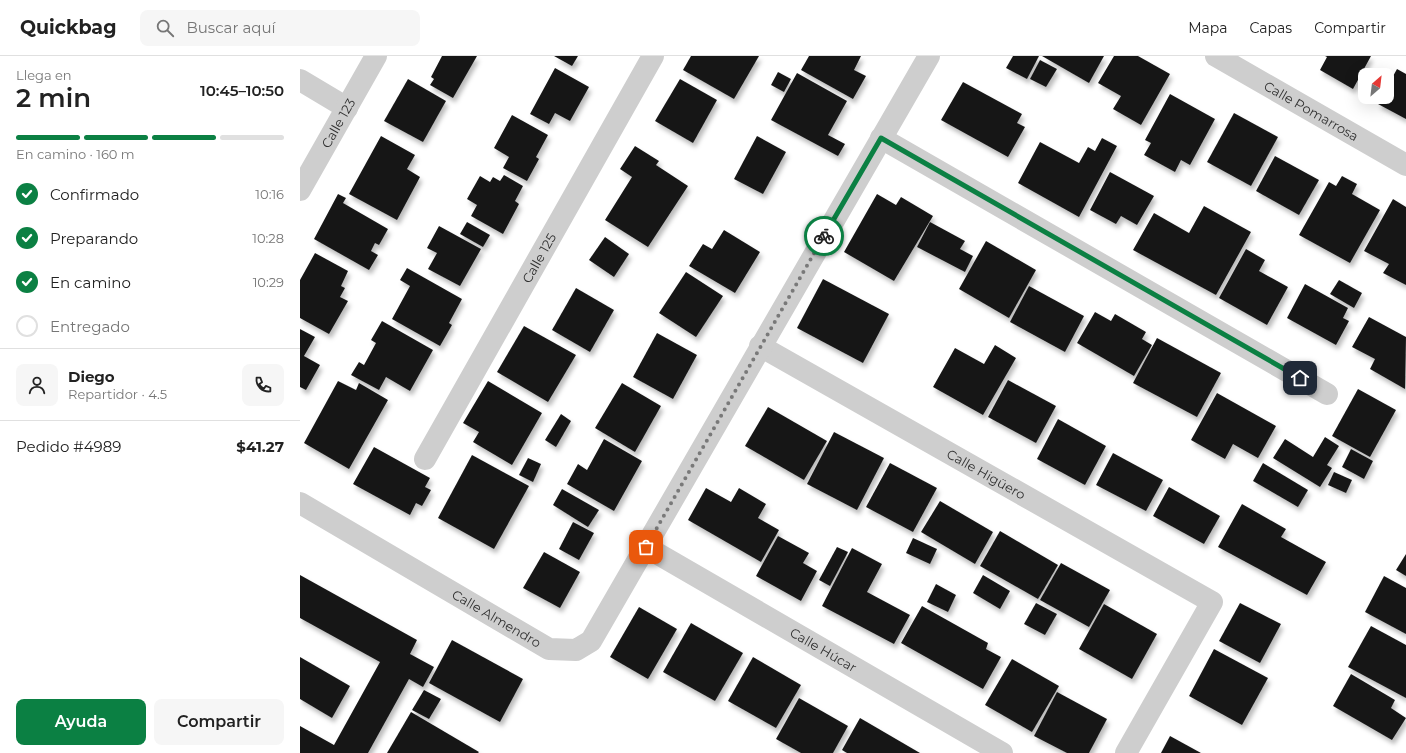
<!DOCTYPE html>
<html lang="es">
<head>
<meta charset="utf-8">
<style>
  :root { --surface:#fff; --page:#f6f6f6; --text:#222; --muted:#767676; --line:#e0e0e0; --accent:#0b8043 }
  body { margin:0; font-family:Montserrat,sans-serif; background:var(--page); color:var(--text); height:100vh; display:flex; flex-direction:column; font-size:15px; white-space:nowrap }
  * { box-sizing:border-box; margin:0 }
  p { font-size:13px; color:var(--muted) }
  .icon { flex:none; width:22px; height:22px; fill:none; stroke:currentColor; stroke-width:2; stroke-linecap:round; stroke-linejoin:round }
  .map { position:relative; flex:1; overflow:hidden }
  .sheet { display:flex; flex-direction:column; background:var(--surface); width:300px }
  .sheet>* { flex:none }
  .needle { width:26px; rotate:28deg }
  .fabs { position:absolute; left:1058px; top:12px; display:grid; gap:8px }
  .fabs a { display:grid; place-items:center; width:36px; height:36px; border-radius:8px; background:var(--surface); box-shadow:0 4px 16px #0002; font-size:20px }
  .pin { position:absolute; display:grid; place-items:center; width:34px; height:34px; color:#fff; margin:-17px; border-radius:8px; box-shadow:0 2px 6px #0006 }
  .courier { position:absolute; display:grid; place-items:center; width:40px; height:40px; margin:-20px; border:3px solid #0b8043; border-radius:50%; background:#fff; color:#222; box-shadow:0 1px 5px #0007 }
  .headline em { font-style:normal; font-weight:600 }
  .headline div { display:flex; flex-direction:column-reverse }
  .headline { display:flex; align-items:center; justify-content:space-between; height:68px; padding:0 16px }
  h1 { font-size:26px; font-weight:600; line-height:30px }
  .bar { display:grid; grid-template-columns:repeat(4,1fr); gap:6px 4px; align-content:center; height:48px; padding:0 16px }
  .bar i { height:5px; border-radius:3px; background:var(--line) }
  .bar .active { background:var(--accent) }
  .bar p { grid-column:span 4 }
  .line { display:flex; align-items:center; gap:10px; padding:0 16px; border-top:1px solid var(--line) }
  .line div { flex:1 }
  .round { display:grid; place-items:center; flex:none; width:42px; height:42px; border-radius:8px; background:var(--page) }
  ol { padding:0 16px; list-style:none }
  li { display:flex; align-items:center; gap:12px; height:44px }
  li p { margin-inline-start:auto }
  li .icon { padding:4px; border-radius:50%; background:var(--accent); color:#fff; stroke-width:4 }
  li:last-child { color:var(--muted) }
  li i { width:22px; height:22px; border:2px solid var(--line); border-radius:50% }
  .button { display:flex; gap:8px; margin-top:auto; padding:8px 16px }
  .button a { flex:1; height:46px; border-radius:8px; background:var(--accent); color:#fff; font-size:16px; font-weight:600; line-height:46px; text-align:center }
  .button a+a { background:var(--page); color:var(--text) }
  header { display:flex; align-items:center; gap:24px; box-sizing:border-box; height:56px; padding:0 20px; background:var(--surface); border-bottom:1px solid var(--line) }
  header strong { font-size:19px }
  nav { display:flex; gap:22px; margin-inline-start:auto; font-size:14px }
  .search { width:280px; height:36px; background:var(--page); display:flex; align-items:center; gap:10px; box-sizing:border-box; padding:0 14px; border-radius:8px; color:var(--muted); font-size:15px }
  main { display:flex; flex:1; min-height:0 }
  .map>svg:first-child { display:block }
</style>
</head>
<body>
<header>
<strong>Quickbag</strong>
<div class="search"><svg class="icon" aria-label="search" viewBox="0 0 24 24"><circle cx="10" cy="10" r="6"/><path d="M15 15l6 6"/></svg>Buscar aquí</div>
<nav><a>Mapa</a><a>Capas</a><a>Compartir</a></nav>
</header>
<main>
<section class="sheet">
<div class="headline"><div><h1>2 min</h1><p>Llega en</p></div><em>10:45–10:50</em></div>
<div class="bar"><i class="active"></i><i class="active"></i><i class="active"></i><i></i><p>En camino · 160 m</p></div>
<ol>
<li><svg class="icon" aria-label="check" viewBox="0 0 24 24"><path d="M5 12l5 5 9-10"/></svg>Confirmado<p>10:16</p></li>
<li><svg class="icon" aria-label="check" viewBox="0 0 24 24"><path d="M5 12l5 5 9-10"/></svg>Preparando<p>10:28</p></li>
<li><svg class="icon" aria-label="check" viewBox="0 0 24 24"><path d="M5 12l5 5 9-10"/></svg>En camino<p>10:29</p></li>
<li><i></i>Entregado</li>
</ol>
<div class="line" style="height:72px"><a class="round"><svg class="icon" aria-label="person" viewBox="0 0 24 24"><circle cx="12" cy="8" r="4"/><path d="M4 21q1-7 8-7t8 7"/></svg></a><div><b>Diego</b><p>Repartidor · 4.5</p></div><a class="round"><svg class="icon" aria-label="phone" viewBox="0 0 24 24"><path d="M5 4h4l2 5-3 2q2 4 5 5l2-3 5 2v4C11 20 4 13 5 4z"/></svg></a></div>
<div class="line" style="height:52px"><div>Pedido #4989</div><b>$41.27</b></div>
<div class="button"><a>Ayuda</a><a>Compartir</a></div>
</section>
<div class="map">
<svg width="1106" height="697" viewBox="0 0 1106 697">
  <defs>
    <filter id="shadow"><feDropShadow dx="2.5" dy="4.5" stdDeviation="2" flood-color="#0004"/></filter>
  </defs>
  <rect width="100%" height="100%" fill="#fff"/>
  <g fill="#181818" filter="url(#shadow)">
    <path d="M142,0H177L153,42L130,29L134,23L131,21Z"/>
    <path d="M254,0H278L272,10Z"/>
    <path d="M391,0H459L434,43L383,14Z"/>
    <path d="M509,0H561L554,14L566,20L553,43L501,14Z"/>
    <path d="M713,0H739L727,23L706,12Z"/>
    <path d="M742,0H804L789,27Z"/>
    <path d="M814,0H838L870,18L841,69L813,53L821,40L798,27Z"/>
    <path d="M1025,0H1071L1053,33L1020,14L1027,1Z"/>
    <path d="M740,4L757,13L746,31L730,23Z"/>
    <path d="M255,12L289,31L270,65L255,57L249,68L230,58Z"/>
    <path d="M1097,13L1106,18V63L1078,48L1082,41H1087V31Z"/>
    <path d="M478,16L491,23L484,36L471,29Z"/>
    <path d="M497,17L547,45L528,79L545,88L538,100L471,64Z"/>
    <path d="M108,23L146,45L123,86L84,65Z"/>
    <path d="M380,23L417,44L393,87L355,65Z"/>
    <path d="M663,26L722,58L717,67L725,71L708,101L641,64Z"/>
    <path d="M870,38L915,63L890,109L881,104L875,116L844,99L851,87L845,84Z"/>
    <path d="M934,57L978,81L951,130L907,106Z"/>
    <path d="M212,59L248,79L236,101L239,103L227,125L203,112L209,101L194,92Z"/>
    <path d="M81,80L115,99L107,113L120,121L97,164L49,138Z"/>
    <path d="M457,80L486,96L463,138L434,123Z"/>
    <path d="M802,82L817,90L779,161L718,127L740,86L779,107L788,91L795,95Z"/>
    <path d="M335,90L359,105L356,109L388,130L348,191L305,164L332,121L320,113Z"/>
    <path d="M975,100L1019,124L999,159L956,135Z"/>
    <path d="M810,116L854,140L837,169L821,160L816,168L790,154Z"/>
    <path d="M204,119L223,130L215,145L219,148L203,178L171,160L177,149L167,143L180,120L190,126L193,121L200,125Z"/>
    <path d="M1042,120L1057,128L1052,138L1080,154L1050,207L999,179L1029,126L1036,130Z"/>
    <path d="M38,138L46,142L43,147L88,173L79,189L75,187L71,195L78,199L69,214L14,183Z"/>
    <path d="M577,138L596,149L601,141L633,160L594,225L544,196Z"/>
    <path d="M1093,143L1106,151V229L1083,217L1089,208L1064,195Z"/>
    <path d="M904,150L951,176L916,239L833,194L854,157L889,177Z"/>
    <path d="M167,166L190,179L183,191L160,178Z"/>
    <path d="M630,166L665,185L660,193L673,200L665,216L617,191Z"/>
    <path d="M139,170L181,193L160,230L128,213L137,197L127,192Z"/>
    <path d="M424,174L460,196L435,237L389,210L403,188L412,193Z"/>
    <path d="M305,181L329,198L314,221L289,204Z"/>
    <path d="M686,185L736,214L709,262L659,233Z"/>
    <path d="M946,193L965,204L959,215L988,231L967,269L919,242Z"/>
    <path d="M15,197L48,215L41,230L45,232L40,241L48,245L29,278L0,262V224Z"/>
    <path d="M107,212L162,243L149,267L152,269L140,290L92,263L110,230L100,224Z"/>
    <path d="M386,216L423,240L396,281L359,257Z"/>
    <path d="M523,223L589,258L563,307L497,272Z"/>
    <path d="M1039,224L1062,237L1054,252L1030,238Z"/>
    <path d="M1005,228L1048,252L1043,262L1049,265L1036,289L987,262Z"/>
    <path d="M729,230L784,260L765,296L710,266Z"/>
    <path d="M276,232L314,254L290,296L252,274Z"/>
    <path d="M795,256L811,265L815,258L846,276L842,283L852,289L834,320L777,287Z"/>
    <path d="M1069,261L1106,281L1105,333L1070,313L1075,303L1052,291Z"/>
    <path d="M82,265L133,294L110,335L86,321L79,334L51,319L59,306L64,309L76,287L71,284Z"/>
    <path d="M224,270L276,299L248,346L197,316Z"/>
    <path d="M0,273L15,281L4,300L20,309L6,334L0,331Z"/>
    <path d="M357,277L397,299L373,343L333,321Z"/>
    <path d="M857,282L921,317L897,361L833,327Z"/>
    <path d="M695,289L716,302L683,359L633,331L655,292L684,308Z"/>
    <path d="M708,324L756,350L736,387L688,361Z"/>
    <path d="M38,325L56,334L59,327L88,344L49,413L4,387Z"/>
    <path d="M188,325L242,357L212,409L173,386L179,376L163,367Z"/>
    <path d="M322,327L361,350L335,396L295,372Z"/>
    <path d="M1058,333L1096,354L1070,401L1032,380Z"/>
    <path d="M917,337L976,370L958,402L933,388L925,403L891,384Z"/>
    <path d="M468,351L527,385L504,424L445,390Z"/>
    <path d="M261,358L271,365L256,391L245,384Z"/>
    <path d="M758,363L806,390L785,429L737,403Z"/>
    <path d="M534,376L584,402L557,454L507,428Z"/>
    <path d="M1025,381L1039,390L1027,409L1032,412L1020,431L973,402L985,383L1013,401Z"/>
    <path d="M304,383L342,405L314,455L267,428L278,408L287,414Z"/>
    <path d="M74,391L130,422L125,431L131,434L122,450L116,447L110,459L53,428Z"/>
    <path d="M1051,393L1073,405L1064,423L1042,411Z"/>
    <path d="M813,397L863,424L846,455L796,429Z"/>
    <path d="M172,399L229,430L194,493L138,462Z"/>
    <path d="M228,402L241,408L233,426L219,419Z"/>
    <path d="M590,407L637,432L613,476L566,451Z"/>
    <path d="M963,407L1008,434L998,451L953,425Z"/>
    <path d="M1034,416L1052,424L1046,437L1028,429Z"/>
    <path d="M869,431L920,460L904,488L853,460Z"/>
    <path d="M406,432L431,446L439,432L466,448L458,462L479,474L461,506L388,464Z"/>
    <path d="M262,433L299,454L288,471L253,449Z"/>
    <path d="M640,445L693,476L675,508L621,476Z"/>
    <path d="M942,448L986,473L981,481L1026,506L1007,539L918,491Z"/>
    <path d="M273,466L294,477L279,504L259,493Z"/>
    <path d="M700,475L758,509L738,543L680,510Z"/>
    <path d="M478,480L509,497L503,507L517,515L501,545L456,520Z"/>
    <path d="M613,482L637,493L630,508L606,497Z"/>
    <path d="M537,491L548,496L530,530L519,524Z"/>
    <path d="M552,492L582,508L567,536L610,559L594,588L522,550Z"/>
    <path d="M244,496L280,516L260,552L223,532Z"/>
    <path d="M1106,498V520L1096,514Z"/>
    <path d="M761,507L810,534L789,571L740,544Z"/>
    <path d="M0,519L117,584L110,598L134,611L123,631L109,623L68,697H0V670L34,689L80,606L0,562Z"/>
    <path d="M683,519L710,535L700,553L673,537Z"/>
    <path d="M1084,520L1106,532V578L1065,556Z"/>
    <path d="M636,528L656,539L648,556L627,546Z"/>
    <path d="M736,547L757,558L745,579L724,568Z"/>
    <path d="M940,547L981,568L960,607L919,585Z"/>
    <path d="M804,548L857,578L832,623L779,593Z"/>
    <path d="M622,550L688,587L686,593L701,601L683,633L601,587Z"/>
    <path d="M339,551L377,573L348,623L310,601Z"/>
    <path d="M391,567L443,597L415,645L363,616Z"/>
    <path d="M1071,570L1106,589V642L1048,611Z"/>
    <path d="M152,584L223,623L200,666L129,627Z"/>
    <path d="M914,593L968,622L942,669L889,640Z"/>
    <path d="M0,601L50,630L32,662L0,643Z"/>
    <path d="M453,601L501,629L476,672L428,645Z"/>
    <path d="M712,603L759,630L732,676L685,649Z"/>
    <path d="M1051,618L1095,644L1091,652L1106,662L1092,684L1033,650Z"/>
    <path d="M124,634L141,643L129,663L112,654Z"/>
    <path d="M757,636L807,663L789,697H767L734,680Z"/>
    <path d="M499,642L548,670L533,697H501L476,683Z"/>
    <path d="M111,656L179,696L178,697H87Z"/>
    <path d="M560,662L620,697H547L542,694Z"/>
    <path d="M870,680L901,697H861Z"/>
  </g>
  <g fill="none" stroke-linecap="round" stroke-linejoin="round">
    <g stroke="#cecece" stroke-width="22">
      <path id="s1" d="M916,0L1106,109"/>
      <path d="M0,24L47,52"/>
      <path d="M581,82L1027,338"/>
      <path id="s2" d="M0,134L76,0"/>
      <path id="s3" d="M460,290L912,546L826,697"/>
      <path id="s4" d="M125,403L353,0"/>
      <path id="s5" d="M0,447L249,593L276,594L291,585L629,0"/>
      <path id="s6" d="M346,491L702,697"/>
    </g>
  </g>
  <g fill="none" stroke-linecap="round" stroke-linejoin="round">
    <path stroke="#797979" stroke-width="4" stroke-dasharray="0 7.2" d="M346,491L524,180"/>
    <path stroke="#0b8043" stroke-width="5" d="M524,180L581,82L1000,322"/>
  </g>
  <g text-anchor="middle" stroke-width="4" stroke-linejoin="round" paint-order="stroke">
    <g font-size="13" fill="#313131" stroke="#fff">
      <text dy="5" stroke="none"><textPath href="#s1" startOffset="110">Calle Pomarrosa</textPath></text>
      <text dy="5" stroke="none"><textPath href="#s2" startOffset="77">Calle 123</textPath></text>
      <text dy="5" stroke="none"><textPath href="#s4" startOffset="231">Calle 125</textPath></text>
      <text dy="5" stroke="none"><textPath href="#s3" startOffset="260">Calle Higüero</textPath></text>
      <text dy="5" stroke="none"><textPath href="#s5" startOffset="228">Calle Almendro</textPath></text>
      <text dy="5" stroke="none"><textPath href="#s6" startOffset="205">Calle Húcar</textPath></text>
    </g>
  </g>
</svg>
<div class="fabs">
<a><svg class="needle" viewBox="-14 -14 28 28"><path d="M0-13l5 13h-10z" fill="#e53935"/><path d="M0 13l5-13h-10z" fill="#767676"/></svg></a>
</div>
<div class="pin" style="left:346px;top:491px;background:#ea580c"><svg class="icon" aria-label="bag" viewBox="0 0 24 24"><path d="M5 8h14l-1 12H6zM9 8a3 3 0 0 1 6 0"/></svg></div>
<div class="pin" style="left:1000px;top:322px;background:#1f2937"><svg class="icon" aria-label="home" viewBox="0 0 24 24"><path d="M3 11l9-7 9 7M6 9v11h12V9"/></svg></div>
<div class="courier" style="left:524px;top:180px"><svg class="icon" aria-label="bike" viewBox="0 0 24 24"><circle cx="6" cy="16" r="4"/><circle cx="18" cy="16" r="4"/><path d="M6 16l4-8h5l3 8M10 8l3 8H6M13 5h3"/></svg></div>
</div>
</main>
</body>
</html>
